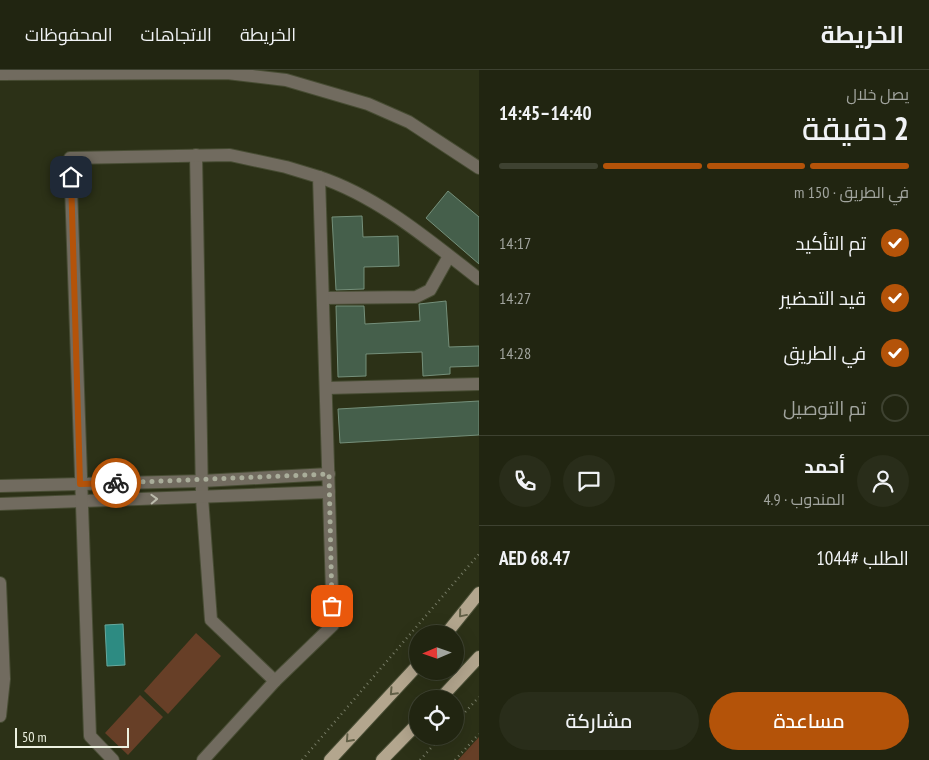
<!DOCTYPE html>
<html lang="ar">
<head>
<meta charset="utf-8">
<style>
  :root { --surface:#212511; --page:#292d1a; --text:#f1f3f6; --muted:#a2a59f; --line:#3e4231; --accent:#b45309 }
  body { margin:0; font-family:"PT Sans Narrow",Cairo,sans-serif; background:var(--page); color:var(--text); direction:rtl; height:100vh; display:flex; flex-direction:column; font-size:19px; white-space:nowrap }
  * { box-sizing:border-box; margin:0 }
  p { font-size:16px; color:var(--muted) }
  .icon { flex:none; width:28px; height:28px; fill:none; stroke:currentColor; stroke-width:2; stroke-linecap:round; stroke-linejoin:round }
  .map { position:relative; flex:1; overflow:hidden; direction:ltr }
  .drawer { display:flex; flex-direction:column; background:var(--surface); width:450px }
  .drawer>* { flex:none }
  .needle { width:32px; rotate:268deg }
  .controls { position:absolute; left:409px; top:555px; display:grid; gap:10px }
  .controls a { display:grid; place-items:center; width:55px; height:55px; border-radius:50%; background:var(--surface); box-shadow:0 5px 20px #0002,0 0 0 1px var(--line); font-size:25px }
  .scale { position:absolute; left:15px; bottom:12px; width:114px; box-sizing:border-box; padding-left:5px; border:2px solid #ecf0e0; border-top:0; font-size:14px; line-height:18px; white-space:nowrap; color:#ecf0e0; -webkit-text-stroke:4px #2c3117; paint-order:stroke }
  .pin { position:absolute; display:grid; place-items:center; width:42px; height:42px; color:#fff; margin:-21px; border-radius:10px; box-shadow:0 2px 8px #0006 }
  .courier { position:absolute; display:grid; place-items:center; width:50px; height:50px; margin:-25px; border:4px solid #b45309; border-radius:50%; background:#fff; color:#222; box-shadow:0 1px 6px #0007 }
  .head em { font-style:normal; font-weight:600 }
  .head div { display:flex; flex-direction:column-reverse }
  .head { display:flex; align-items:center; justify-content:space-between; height:85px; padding:0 20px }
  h1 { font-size:32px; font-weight:600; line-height:38px }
  .bar { display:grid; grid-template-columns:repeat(4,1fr); gap:8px 5px; align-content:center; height:60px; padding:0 20px }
  .bar i { height:6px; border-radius:4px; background:var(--line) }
  .bar .on { background:var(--accent) }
  .bar p { grid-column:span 4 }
  .line { display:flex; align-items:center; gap:12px; padding:0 20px; border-top:1px solid var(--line) }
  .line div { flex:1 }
  .round { display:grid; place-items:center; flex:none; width:52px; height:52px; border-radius:26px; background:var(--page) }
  ol { padding:0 20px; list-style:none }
  li { display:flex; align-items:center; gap:15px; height:55px }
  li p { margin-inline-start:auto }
  li .icon { padding:5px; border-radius:50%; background:var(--accent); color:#fff; stroke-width:4 }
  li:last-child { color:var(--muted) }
  li i { width:28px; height:28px; border:2px solid var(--line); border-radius:50% }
  .action { display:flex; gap:10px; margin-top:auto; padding:10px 20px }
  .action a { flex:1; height:58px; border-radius:30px; background:var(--accent); color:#fff; font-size:20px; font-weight:600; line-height:58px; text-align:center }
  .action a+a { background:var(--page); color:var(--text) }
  header { display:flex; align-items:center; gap:30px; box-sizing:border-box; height:70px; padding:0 25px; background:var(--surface); border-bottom:1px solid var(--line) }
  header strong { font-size:24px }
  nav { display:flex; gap:28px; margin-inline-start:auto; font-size:18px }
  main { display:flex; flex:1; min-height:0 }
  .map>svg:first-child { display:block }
</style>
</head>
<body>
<header>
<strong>الخريطة</strong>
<nav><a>الخريطة</a><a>الاتجاهات</a><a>المحفوظات</a></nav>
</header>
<main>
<section class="drawer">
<div class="head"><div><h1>2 دقيقة</h1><p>يصل خلال</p></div><em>14:40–14:45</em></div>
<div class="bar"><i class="on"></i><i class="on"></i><i class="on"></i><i></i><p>في الطريق · 150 m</p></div>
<ol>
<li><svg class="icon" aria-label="check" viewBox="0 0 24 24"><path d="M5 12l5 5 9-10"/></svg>تم التأكيد<p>14:17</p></li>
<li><svg class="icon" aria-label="check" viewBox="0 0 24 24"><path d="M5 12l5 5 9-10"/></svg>قيد التحضير<p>14:27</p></li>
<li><svg class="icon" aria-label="check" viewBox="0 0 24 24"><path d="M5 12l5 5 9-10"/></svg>في الطريق<p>14:28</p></li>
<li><i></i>تم التوصيل</li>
</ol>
<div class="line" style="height:90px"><a class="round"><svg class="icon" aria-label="person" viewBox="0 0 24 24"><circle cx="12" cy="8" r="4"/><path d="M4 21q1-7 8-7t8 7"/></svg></a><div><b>أحمد</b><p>المندوب · 4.9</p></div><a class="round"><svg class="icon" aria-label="chat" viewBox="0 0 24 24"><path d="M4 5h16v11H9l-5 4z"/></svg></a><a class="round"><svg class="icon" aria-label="phone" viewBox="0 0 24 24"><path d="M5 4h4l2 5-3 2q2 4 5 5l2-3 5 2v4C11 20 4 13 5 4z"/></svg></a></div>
<div class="line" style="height:65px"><div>الطلب #1044</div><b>AED 68.47</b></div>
<div class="action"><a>مساعدة</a><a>مشاركة</a></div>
</section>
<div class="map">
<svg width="479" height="690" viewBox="0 0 479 690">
  <rect width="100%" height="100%" fill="#2c3117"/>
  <g fill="#673f27">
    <path d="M196,563L221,586L168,644L144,621Z"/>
    <path d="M140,625L163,647L128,685L105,663Z"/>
    <path d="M479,667V690H458Z"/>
  </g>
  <path fill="#2d8b82" stroke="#66a99e" d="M123,554L125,595L107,596L105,555Z"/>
  <g fill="#455f4b" stroke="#75907b">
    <path d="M448,121L479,147V194L426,148Z"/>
    <path d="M362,146L363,167L398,166L399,196L364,197V219L336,220L332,147Z"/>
    <path d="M446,231L449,277L479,276V296L450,297V304L423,306L422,282L366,284V306L338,307L336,236H364L365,254L420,251L419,234Z"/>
    <path d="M479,331V365L340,373L338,339Z"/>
  </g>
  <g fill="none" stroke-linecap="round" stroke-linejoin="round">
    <defs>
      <g id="minor">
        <path d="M0,4L227,3L286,10L368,34L409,52L479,98"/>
        <path d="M196,85L202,427L211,550L275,611"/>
        <path d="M319,107C379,127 430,171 479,209"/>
        <path d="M323,228L416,227L430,220L449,186"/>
        <path d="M327,318L479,314"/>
        <path d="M0,416L202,411L329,404"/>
        <path d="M0,434L329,422"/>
        <path d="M0,513L4,609L0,646"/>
        <path d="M113,690L90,666L70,88L230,85L286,97L319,107L333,555L275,611L203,690"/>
      </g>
      <g id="major">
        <path d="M446,564L479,523"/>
        <path d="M440,629L479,587"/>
        <path d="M330,690L418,595"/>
        <path d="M382,690L418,653"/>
      </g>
    </defs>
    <use href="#minor" stroke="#474c33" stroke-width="14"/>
    <use href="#major" stroke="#474c33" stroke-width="14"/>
    <g stroke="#777c66" stroke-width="2.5" stroke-dasharray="1 4" stroke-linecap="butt">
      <path d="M455,653L479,627"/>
      <path d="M302,690L479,484"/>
      <path d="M420,690L442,666"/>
      <path d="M455,690L479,664"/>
    </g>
    <use href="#minor" stroke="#716b5f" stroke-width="12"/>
    <use href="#major" stroke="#b3a68e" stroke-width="12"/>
  </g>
  <defs><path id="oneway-chevron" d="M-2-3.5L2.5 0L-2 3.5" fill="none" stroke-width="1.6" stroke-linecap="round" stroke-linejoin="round" transform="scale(1.25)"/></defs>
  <use stroke="#bbbbac" href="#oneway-chevron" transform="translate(154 429) rotate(-2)"/>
  <g stroke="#626047">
    <use href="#oneway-chevron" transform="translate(462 544) rotate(130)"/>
    <use href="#oneway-chevron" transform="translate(393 622) rotate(133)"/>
    <use href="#oneway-chevron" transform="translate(349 669) rotate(132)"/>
  </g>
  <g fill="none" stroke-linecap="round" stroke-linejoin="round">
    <path stroke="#a9ad9a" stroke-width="5" stroke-dasharray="0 9" d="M116,413L329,404L332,536"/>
    <path stroke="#b45309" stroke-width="6" d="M71,107L80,414L116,413"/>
  </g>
</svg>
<div class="controls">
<a><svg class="needle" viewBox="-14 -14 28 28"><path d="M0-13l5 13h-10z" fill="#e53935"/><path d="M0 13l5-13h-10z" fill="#a2a59f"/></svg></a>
<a><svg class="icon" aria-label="locate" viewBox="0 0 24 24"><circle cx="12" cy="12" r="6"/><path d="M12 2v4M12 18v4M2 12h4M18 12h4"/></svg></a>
</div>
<div class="scale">50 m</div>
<div class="pin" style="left:332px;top:536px;background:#ea580c"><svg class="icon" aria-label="bag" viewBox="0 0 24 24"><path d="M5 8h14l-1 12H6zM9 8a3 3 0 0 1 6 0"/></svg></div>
<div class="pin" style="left:71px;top:107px;background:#1f2937"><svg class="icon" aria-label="home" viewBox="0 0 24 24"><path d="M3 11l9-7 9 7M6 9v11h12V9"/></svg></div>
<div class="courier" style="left:116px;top:413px"><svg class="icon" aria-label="bike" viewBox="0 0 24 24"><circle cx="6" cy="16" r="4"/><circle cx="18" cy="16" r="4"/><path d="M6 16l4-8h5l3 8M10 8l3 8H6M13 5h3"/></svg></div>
</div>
</main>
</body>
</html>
